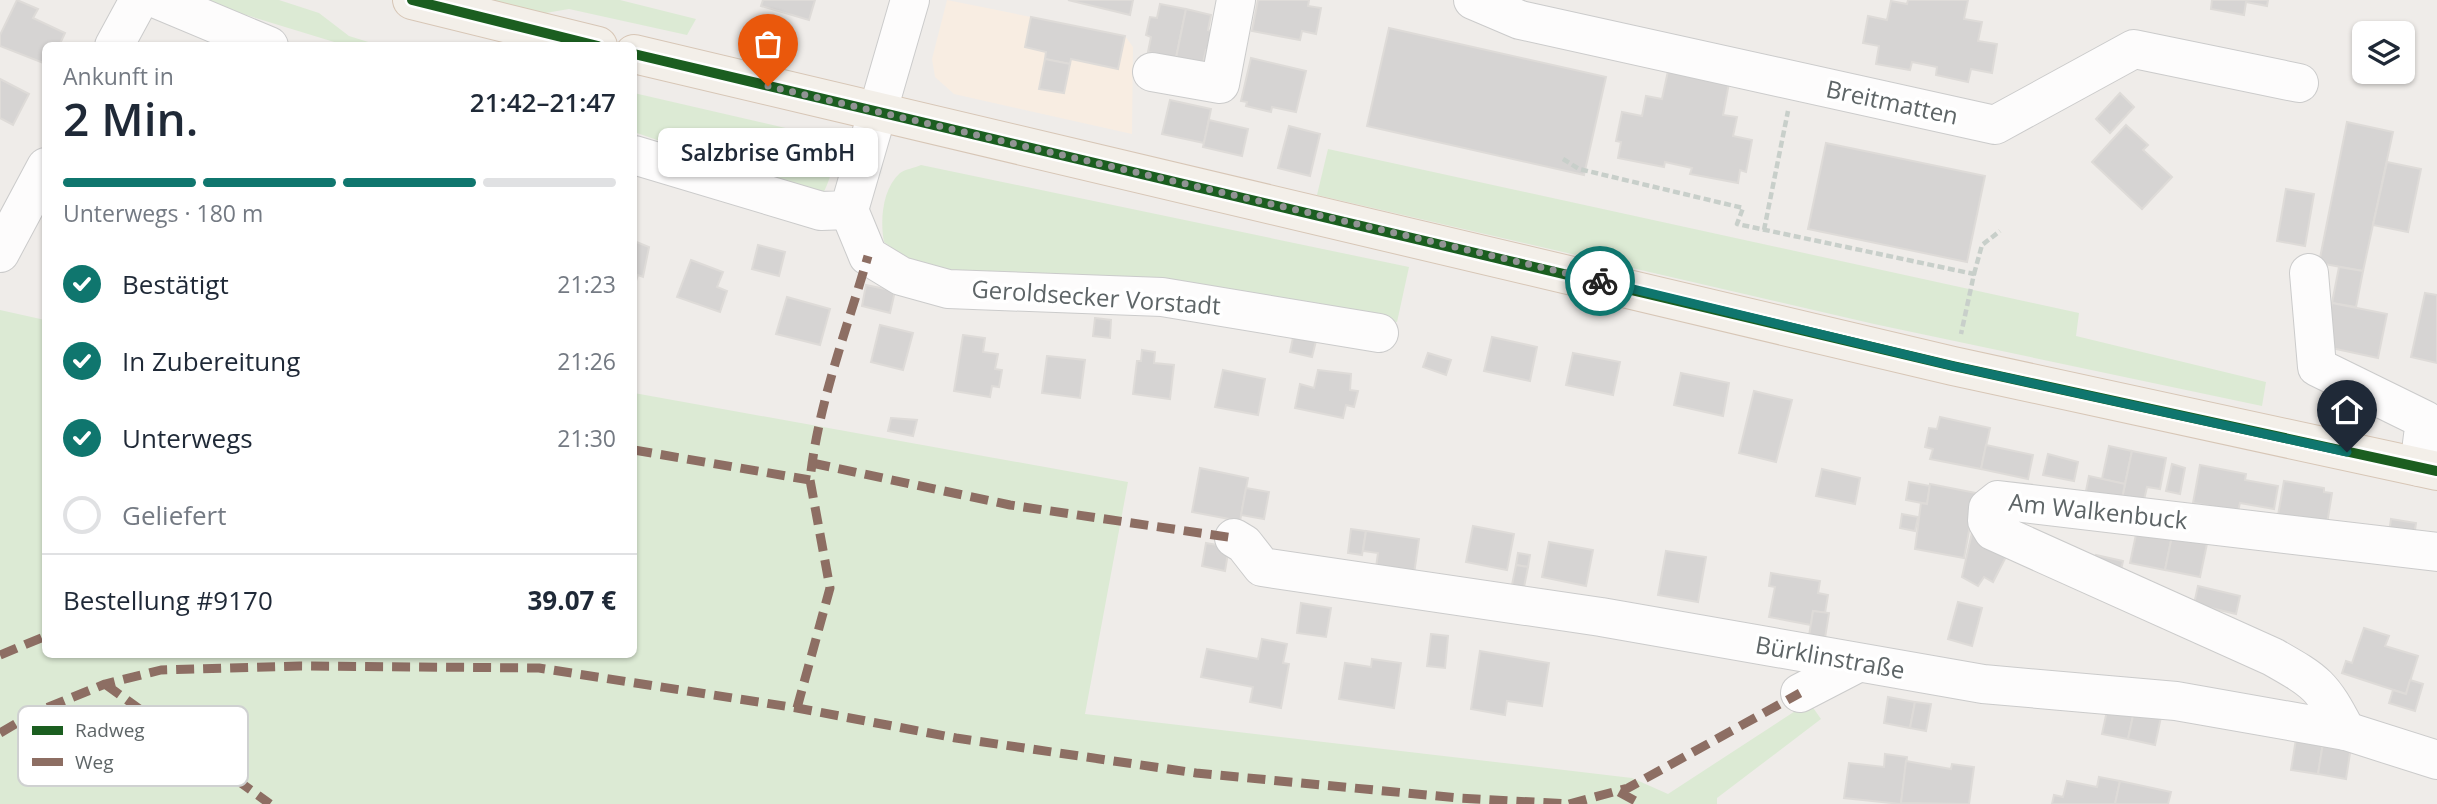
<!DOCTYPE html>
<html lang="de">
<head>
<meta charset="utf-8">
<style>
  :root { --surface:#fff; --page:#f2f2f3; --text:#1f2937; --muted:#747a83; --line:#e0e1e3; --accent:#0f766e }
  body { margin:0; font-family:"Open Sans",sans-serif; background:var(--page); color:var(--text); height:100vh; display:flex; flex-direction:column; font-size:26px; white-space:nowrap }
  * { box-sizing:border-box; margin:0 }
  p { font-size:23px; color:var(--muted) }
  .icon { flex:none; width:38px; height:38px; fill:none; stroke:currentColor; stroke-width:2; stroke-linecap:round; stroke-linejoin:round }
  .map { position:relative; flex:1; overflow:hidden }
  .details { position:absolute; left:42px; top:42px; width:595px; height:616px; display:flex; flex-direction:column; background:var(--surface); border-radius:10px; box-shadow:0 2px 5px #0004 }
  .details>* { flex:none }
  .tools { position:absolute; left:2352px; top:21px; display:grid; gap:14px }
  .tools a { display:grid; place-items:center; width:63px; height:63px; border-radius:10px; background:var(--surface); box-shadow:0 2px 5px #0004; font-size:35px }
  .pin { position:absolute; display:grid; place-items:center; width:60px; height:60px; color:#fff; margin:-72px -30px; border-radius:50% 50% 50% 0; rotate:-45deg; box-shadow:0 0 7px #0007 }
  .pin .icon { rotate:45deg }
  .courier { position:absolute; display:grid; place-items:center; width:70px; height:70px; margin:-35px; border:5px solid #0f766e; border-radius:50%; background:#fff; color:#222; box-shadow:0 2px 9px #0007 }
  .bubble { position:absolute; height:49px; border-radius:10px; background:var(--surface); box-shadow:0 2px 5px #0004; font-size:23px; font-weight:600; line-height:49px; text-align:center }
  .head em { font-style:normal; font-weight:600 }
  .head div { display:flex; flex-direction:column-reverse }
  .head { display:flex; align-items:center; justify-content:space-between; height:119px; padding:0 21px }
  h1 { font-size:46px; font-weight:600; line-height:52px }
  .bar { display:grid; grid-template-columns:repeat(4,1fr); gap:10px 7px; align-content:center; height:84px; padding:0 21px }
  .bar i { height:9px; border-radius:5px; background:var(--line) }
  .bar .active { background:var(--accent) }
  .bar p { grid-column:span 4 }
  .line { display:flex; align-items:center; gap:18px; padding:0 21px; border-top:2px solid var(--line) }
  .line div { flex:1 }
  ol { padding:0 21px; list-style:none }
  li { display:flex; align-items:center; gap:21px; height:77px }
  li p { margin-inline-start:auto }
  li .icon { padding:7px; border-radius:50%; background:var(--accent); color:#fff; stroke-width:4 }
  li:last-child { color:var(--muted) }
  li i { width:38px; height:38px; border:4px solid var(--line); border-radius:50% }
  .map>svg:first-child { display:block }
</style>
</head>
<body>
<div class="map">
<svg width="2437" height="804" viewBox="0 0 2437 804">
  <rect width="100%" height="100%" fill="#efece9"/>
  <path fill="#f8ede2" d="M947,0L1125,36L1133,47L1132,134L954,94L935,77L932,59Z"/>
  <g fill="#dcead4">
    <path d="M197,0H279L319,13L349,36L378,45H344Z"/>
    <path d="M464,0H620L696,19L687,35L569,9L522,17Z"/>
    <path d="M634,93L807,133C837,152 838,161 823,194L790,186L634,132Z"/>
    <path d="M1328,149L2079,313L2076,336L2266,382L2262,406L1874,324L1317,195Z"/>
    <path d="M921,165L1409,267L1397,322L1180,282L953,276L909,260L884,242C880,221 882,189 900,173C905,169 915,168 921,165Z"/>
    <path d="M0,310L45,320L46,654H634V393L1128,482L1085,714L1632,778L1668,794L1809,702L1821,719L1717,798V804H0Z"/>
  </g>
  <g fill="#d6d4d3" stroke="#dedbd8" stroke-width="2">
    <path d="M17,0L38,9L33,18L65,33L59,46H46V64L0,46V35Z"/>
    <path d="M763,0H815L809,20L761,6Z"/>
    <path d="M1068,0H1133L1130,15Z"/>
    <path d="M1258,0H1309L1308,6L1321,8L1316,34L1302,31L1300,40L1252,31Z"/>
    <path d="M1908,0H1968L1964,19L1982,22L1978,41L1997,44L1992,73L1971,69L1968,82L1936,75L1937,67L1912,62L1910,70L1876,64L1879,46L1863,43L1868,16L1887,20L1891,1L1907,4Z"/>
    <path d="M2212,0H2268L2267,6L2246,2L2244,15L2211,9Z"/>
    <path d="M1160,4L1186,9L1176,58L1148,52L1151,37L1146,35L1150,17L1157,18Z"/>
    <path d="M1186,9L1211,15L1208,30L1216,33L1212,51L1206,50L1203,63L1176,58Z"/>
    <path d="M1031,17L1125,36L1118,69L1071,59L1070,64L1045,59L1046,52L1025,47Z"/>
    <path d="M1389,28L1606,77L1584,175L1367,126Z"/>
    <path d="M1251,58L1306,71L1296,112L1272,107L1271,112L1246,106L1247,102L1241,101Z"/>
    <path d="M1045,59L1070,64L1064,93L1039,89Z"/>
    <path d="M1668,71L1729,83L1723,115L1737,117L1733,136L1752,140L1746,172L1740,170L1738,183L1690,174L1692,168L1665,162L1664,167L1618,158L1621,142L1616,141L1622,112L1642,116L1646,96L1662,99Z"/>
    <path d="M0,79L29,94L13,125L0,118Z"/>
    <path d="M2120,93L2134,107L2110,133L2096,119Z"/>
    <path d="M1170,100L1211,109L1204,143L1162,134Z"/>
    <path d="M1209,120L1248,129L1242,156L1203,147Z"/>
    <path d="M2347,122L2393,132L2363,271L2319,263Z"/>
    <path d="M2126,125L2148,145L2143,150L2172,177L2142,209L2092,162Z"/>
    <path d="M1289,126L1320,134L1310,176L1278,168Z"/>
    <path d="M1826,143L1985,176L1967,262L1808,229Z"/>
    <path d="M2387,162L2421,169L2408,232L2373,225Z"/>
    <path d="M2286,189L2314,194L2305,246L2277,241Z"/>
    <path d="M634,241L649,247L643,277L638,275L634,287Z"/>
    <path d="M758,245L785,252L779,276L752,269Z"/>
    <path d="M691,260L723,272L717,287L727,291L720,312L677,297Z"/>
    <path d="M2339,267L2363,271L2356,307L2332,303Z"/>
    <path d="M866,285L895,291L890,313L862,306Z"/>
    <path d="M2425,293L2437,295V363L2411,357Z"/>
    <path d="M787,297L830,309L820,345L776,334Z"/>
    <path d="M2332,303L2387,314L2378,358L2322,346Z"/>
    <path d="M1095,318L1111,320L1110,338L1093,336Z"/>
    <path d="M880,325L913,333L903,370L871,362Z"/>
    <path d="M1294,333L1317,337L1312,357L1290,352Z"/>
    <path d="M963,335L985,338L983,352L998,354L995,369L1002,370L999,387L992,386L990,397L954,391Z"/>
    <path d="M1492,337L1537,347L1530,381L1484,371Z"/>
    <path d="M1142,350L1155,352L1154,363L1174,365L1170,399L1133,394L1137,361H1141Z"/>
    <path d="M1428,353L1451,360L1446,375L1423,367Z"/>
    <path d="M1573,353L1620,362L1613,395L1566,385Z"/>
    <path d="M1047,356L1085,360L1080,398L1042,393Z"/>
    <path d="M1223,370L1265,379L1258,415L1215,407Z"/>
    <path d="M1318,370L1351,374L1350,390L1358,391L1354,407L1346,405L1343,418L1295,408L1300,384L1314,388Z"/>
    <path d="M1681,373L1729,383L1723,416L1674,405Z"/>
    <path d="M1754,391L1792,400L1776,462L1739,453Z"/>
    <path d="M1940,417L1990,428L1981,469L1930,459L1933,449L1925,447L1929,428L1937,429Z"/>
    <path d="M891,418L917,420L913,436L888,431Z"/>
    <path d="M1986,445L2033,455L2028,479L1981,469Z"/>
    <path d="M2109,446L2132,451L2125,484L2102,479Z"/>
    <path d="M2132,451L2166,458L2160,489L2147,487L2141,513L2120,508Z"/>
    <path d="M2048,454L2078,462L2074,481L2043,475Z"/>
    <path d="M2172,464L2185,468L2180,494L2166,491Z"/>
    <path d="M2200,465L2246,474L2245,480L2278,486L2274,509L2240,503L2238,511L2193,503Z"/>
    <path d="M1200,468L1248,478L1240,521L1192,512Z"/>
    <path d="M1822,469L1860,478L1855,504L1816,496Z"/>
    <path d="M2089,476L2125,484L2120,508L2084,501Z"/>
    <path d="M2284,481L2324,488V492L2332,493L2326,530L2277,521Z"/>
    <path d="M1909,482L1930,486L1927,504L1906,500Z"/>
    <path d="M1930,484L1976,493L1964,558L1915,549L1921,503L1927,504Z"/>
    <path d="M1246,488L1269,492L1264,519L1241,515Z"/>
    <path d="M1902,514L1918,517L1915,531L1900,528Z"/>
    <path d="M2391,519L2416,523L2414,537L2389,533Z"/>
    <path d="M2138,525L2173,531L2165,570L2130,563Z"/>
    <path d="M1473,526L1514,534L1507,570L1466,562Z"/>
    <path d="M1973,528L2011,547L1993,582L1984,577L1978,586L1962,577Z"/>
    <path d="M1351,529L1366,531L1362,555L1348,553Z"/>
    <path d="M1366,531L1419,539L1414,574L1376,568L1378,553L1363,551Z"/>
    <path d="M2173,531L2208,539L2200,577L2165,570Z"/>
    <path d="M1549,542L1593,550L1586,586L1542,577Z"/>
    <path d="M1206,543L1229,547L1225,571L1202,566Z"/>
    <path d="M1666,551L1706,557L1698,602L1658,595Z"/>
    <path d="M1518,553L1530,555L1528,567L1516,565Z"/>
    <path d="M2096,555L2123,561L2120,575L2093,568Z"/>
    <path d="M1516,565L1528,567L1524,587L1512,585Z"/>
    <path d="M1771,573L1820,581L1818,593L1828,595L1825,613L1813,611L1811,625L1769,617L1775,587L1769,586Z"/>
    <path d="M2198,586L2240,596L2236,614L2194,604Z"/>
    <path d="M1958,602L1982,608L1972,646L1948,639Z"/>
    <path d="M1301,603L1331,608L1326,637L1297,633Z"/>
    <path d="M1813,611L1829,613L1825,638L1809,636Z"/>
    <path d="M2364,628L2389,636L2385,646L2418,656L2406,694L2342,673L2346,661L2352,663Z"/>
    <path d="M1431,634L1448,636L1445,668L1427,666Z"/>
    <path d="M1262,639L1287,644L1283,663L1289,664L1281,708L1250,702L1253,687L1201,677L1207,649L1258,659Z"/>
    <path d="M1480,651L1549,663L1542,706L1507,701L1505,715L1471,709Z"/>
    <path d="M1372,659L1401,663L1394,708L1339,699L1345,663L1371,667Z"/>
    <path d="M2410,680L2423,684L2415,711L2389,703L2393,690L2406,694Z"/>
    <path d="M1888,697L1915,702L1910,728L1884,723Z"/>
    <path d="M1915,702L1931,704L1926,731L1910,728Z"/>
    <path d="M2108,706L2134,711L2128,739L2102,734Z"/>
    <path d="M2134,711L2161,717L2155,745L2128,739Z"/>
    <path d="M2296,739L2323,743L2318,774L2291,770Z"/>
    <path d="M2323,743L2351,747L2346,779L2318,774Z"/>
    <path d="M1885,754L1907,757L1901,804L1844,798L1849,763L1884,767Z"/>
    <path d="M1906,761L1951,769L1952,764L1974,767L1969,804L1901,803Z"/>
    <path d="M2099,777L2120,781L2115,804H2052L2054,795L2063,797L2067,781L2097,787Z"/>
    <path d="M2120,781L2171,792L2168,804H2115Z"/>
  </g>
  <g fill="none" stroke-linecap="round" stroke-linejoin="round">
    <defs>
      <g id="minor">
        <path d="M159,0L269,46"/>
        <path d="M1473,0L1520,20L1995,125L2134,49L2299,83"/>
        <path d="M114,46L139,0"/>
        <path d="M1152,72L1220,84L1236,0"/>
        <path d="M634,155L821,211L849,210L910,0"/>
        <path d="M849,210L868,256L901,276L948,289L1162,297L1379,333"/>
        <path d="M0,253L46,167"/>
        <path d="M2309,273L2317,367L2425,420L2419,467"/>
        <path d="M1234,538L1244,544L1262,567L1601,617L1983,684L2176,701L2346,731L2437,760"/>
        <path d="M1800,693L1856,664"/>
        <path d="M2346,731C2322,685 2317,682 2273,657L1993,531L1987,521L1988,508L1998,500L2437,552"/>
      </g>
      <g id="major">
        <path d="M412,0L598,46"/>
        <path d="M634,54L1953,366L2437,471"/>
      </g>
    </defs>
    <use href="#minor" stroke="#cbcbcb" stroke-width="40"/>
    <use href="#major" stroke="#d7c6b6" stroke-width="40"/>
    <g stroke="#c8cfca" stroke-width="4.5" stroke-dasharray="7 3.5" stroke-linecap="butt">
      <path d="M1563,159L1579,169L1743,208L1737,224L1974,274L1961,334"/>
      <path d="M1764,230L1788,111"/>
      <path d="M1974,274L1982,245L2000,231"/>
    </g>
    <use href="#minor" stroke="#fdfcfc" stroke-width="38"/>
    <use href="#major" stroke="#f3efe9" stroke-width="38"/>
    <g stroke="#8d6e63" stroke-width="9" stroke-dasharray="18 9" stroke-linecap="butt">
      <path d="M634,450L810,480"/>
      <path d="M812,463L1010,505L1234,538"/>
      <path d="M0,655L46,636"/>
      <path d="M105,684L270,804"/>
      <path d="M797,708L830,588L810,480C818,404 847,329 868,256"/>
      <path d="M0,733L34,713L105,684L161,670L300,666L539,668L797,708L956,738L1196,773L1459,798L1569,804"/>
      <path d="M1619,792L1641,804"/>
      <path d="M1569,804L1628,788L1800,693"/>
    </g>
    <defs>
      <g id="cycleway">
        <path d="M412,0L598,46"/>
        <path d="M634,54L1953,366L2437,471"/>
      </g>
    </defs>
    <use href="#cycleway" stroke="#fff" stroke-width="15"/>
    <use href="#cycleway" stroke="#1b5e20" stroke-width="10"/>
  </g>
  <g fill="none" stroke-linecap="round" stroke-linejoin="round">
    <path stroke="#919494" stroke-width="7" stroke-dasharray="0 12.6" d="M768,86L1600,281"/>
    <path stroke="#0f766e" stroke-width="9" d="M1600,281L1953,366L2347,452"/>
  </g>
  <g text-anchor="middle" stroke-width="7" stroke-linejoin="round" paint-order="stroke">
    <g font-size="24" fill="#5e6567" stroke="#fff">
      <text transform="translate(1892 103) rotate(12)" y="8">Breitmatten</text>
      <text transform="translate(1096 298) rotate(4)" y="8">Geroldsecker Vorstadt</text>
      <text transform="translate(2098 512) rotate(6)" y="8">Am Walkenbuck</text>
      <text transform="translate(1830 658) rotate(10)" y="8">Bürklinstraße</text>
    </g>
  </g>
  <rect x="18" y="706" width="230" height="80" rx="10" fill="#fff" stroke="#cfd1d1" stroke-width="2"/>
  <rect x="32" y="726" width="31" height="9" fill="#1b5e20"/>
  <rect x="32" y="758" width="31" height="8" fill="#8d6e63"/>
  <g font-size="19" fill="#5e6567">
    <text x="75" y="737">Radweg</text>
    <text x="75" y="769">Weg</text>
  </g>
</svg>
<div class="tools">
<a><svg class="icon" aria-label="layers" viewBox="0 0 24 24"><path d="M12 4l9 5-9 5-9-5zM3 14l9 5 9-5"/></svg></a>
</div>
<div class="pin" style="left:768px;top:86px;background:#ea580c"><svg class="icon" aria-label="bag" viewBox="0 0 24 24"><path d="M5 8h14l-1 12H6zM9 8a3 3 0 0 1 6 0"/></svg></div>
<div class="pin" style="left:2347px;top:452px;background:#1f2937"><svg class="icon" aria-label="home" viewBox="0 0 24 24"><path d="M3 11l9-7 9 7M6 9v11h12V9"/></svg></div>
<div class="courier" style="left:1600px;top:281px"><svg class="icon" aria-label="bike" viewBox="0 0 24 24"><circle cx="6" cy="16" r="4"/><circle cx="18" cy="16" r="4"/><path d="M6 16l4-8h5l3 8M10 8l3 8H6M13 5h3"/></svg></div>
<div class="bubble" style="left:658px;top:128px;width:220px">Salzbrise GmbH</div>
<section class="details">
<div class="head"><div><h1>2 Min.</h1><p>Ankunft in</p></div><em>21:42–21:47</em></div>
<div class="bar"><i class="active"></i><i class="active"></i><i class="active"></i><i></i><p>Unterwegs · 180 m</p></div>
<ol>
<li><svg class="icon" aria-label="check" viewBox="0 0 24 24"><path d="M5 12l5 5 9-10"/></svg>Bestätigt<p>21:23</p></li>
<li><svg class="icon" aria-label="check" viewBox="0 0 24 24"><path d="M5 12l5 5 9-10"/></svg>In Zubereitung<p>21:26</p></li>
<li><svg class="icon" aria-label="check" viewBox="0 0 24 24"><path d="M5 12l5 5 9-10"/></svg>Unterwegs<p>21:30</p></li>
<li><i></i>Geliefert</li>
</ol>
<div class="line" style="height:91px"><div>Bestellung #9170</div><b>39.07 €</b></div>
</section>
</div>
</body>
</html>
